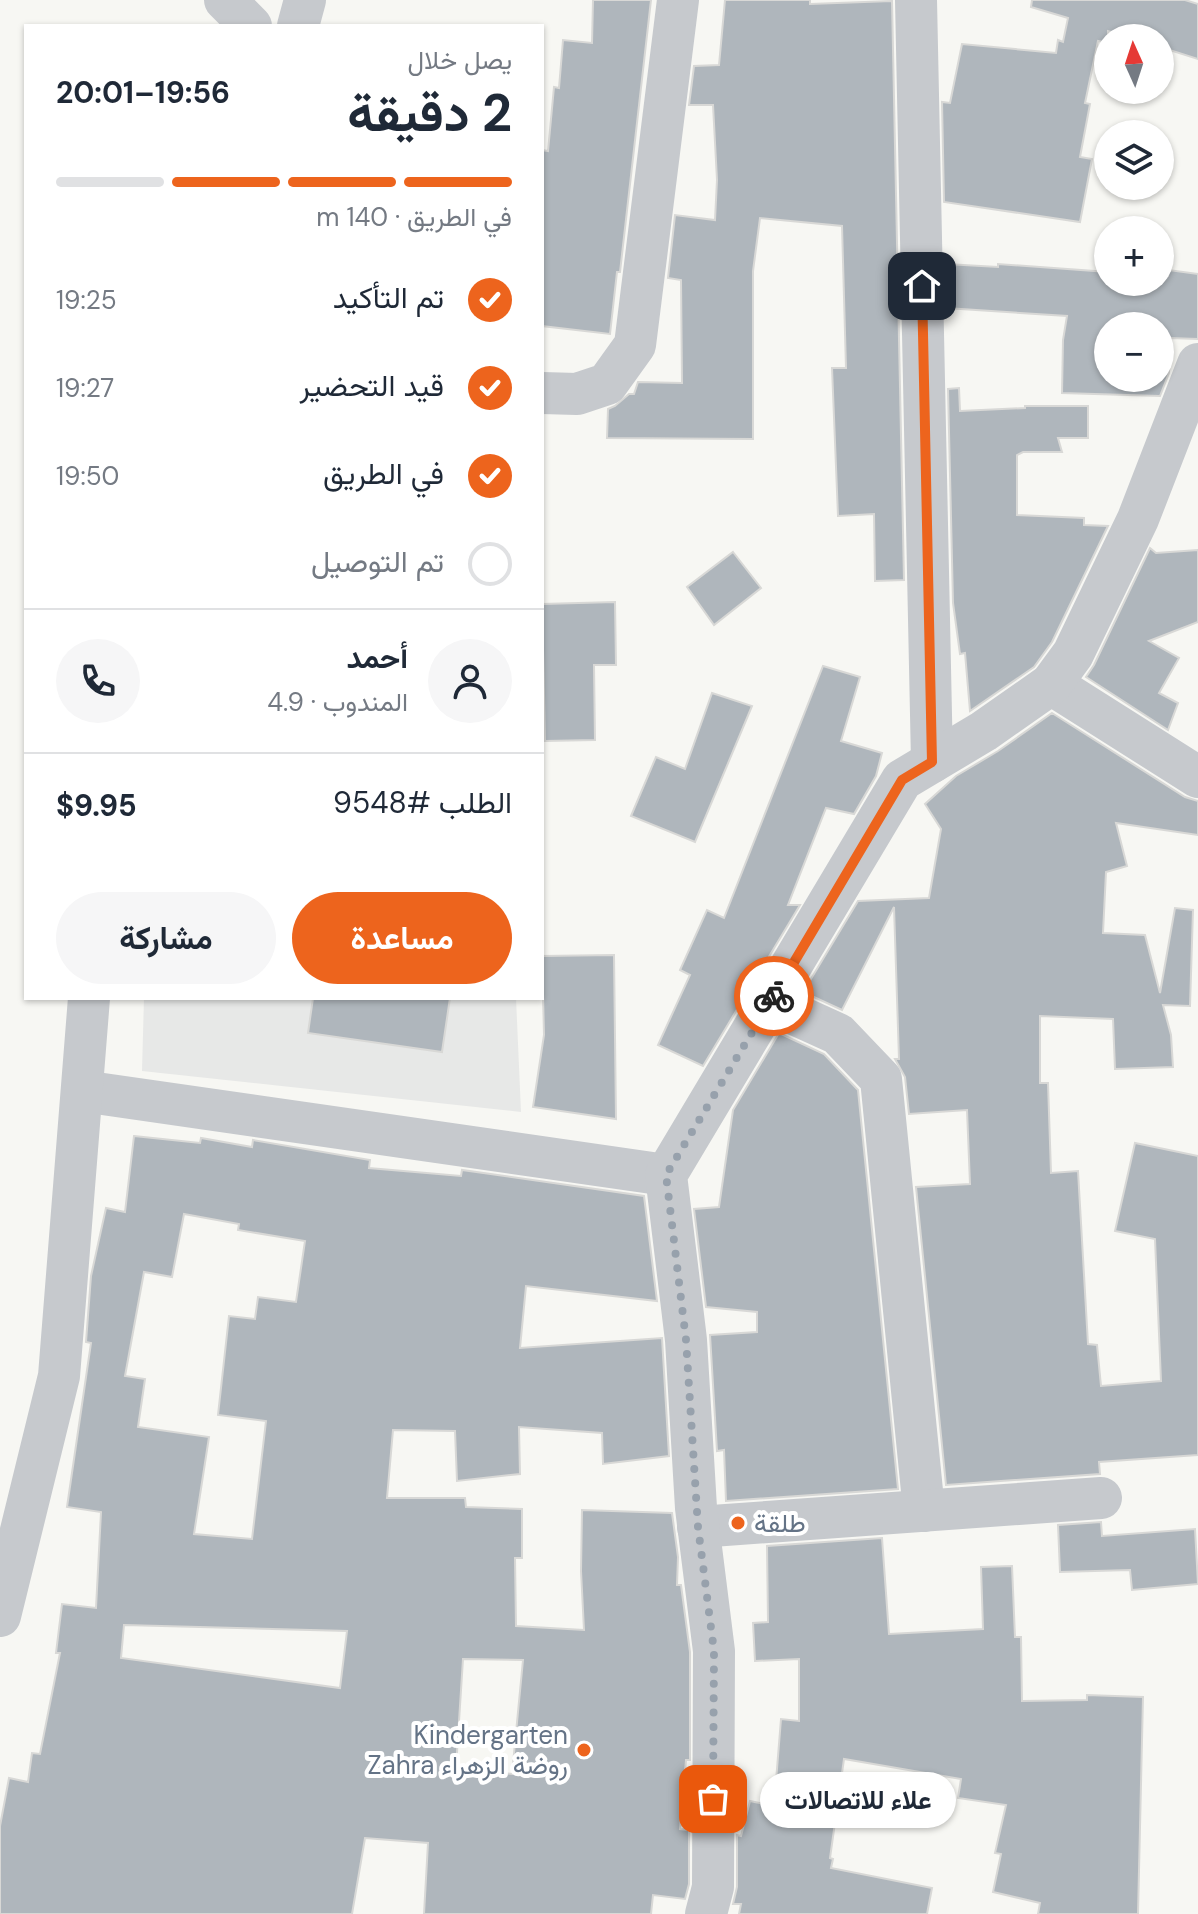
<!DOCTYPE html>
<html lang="ar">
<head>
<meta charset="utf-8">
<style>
  :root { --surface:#fff; --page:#f6f6f7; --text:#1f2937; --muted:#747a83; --line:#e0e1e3; --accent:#ed641d }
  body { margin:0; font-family:"DM Sans",Vazirmatn,sans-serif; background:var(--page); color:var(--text); direction:rtl; height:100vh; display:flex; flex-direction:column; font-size:30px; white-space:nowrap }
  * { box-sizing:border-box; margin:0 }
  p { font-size:26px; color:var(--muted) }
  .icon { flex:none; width:44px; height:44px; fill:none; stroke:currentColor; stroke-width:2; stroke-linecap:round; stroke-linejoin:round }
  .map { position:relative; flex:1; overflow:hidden; direction:ltr }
  .panel { position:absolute; left:24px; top:24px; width:520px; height:976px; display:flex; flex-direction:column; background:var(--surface); border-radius:0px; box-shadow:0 2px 6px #0004; direction:rtl }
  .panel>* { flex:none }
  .needle { width:52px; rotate:357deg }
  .tools { position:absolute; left:1094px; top:24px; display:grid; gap:16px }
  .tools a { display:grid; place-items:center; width:80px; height:80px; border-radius:50%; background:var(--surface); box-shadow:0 2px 6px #0004; font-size:40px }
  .pin { position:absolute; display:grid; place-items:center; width:68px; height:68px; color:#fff; margin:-34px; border-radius:16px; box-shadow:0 4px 12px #0006 }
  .courier { position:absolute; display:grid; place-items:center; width:80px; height:80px; margin:-40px; border:6px solid #ed641d; border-radius:50%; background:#fff; color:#222; box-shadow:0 2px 10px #0007 }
  .bubble { position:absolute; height:56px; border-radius:28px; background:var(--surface); box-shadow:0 2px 6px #0004; font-size:26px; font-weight:700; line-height:56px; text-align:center; direction:rtl }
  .headline em { font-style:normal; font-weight:700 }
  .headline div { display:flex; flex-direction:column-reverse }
  .headline { display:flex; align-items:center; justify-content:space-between; height:136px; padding:0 32px }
  h1 { font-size:52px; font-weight:700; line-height:60px }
  .bar { display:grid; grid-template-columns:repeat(4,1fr); gap:12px 8px; align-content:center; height:96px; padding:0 32px }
  .bar i { height:10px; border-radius:6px; background:var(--line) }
  .bar .on { background:var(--accent) }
  .bar p { grid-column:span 4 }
  .line { display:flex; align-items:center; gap:20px; padding:0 32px; border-top:2px solid var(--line) }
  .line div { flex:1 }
  .round { display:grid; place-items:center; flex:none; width:84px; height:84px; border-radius:42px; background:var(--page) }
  ol { padding:0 32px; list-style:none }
  li { display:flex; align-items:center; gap:24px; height:88px }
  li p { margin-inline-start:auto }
  li .icon { padding:8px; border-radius:50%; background:var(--accent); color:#fff; stroke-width:4 }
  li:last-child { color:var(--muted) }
  li i { width:44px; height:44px; border:4px solid var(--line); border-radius:50% }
  .primary-button { display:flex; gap:16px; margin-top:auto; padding:16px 32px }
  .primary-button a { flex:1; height:92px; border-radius:48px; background:var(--accent); color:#fff; font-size:32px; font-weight:700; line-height:92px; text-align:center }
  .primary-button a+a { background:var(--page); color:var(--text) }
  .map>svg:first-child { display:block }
</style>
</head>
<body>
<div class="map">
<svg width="1198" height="1914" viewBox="0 0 1198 1914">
  <rect width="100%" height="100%" fill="#f7f7f3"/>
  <path fill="#e7e8e7" d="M144,998H516L521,1112L142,1071Z"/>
  <g fill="#afb6bc" stroke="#d8d8d6" stroke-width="2" fill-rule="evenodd">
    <path d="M593,0H651L620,272H617L610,334L542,326V150L548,151L554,87L559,88L563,40L592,43Z"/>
    <path d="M725,0H810V4L892,1L904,580L875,581L874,514L838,516L832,368H846L842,226L760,218L753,271V439L607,438L608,409L615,406L629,394H634L638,382L682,383L681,280L668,278L675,215L715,220L717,180L713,105H689L694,66L719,65Z"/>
    <path d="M1032,0H1185L1198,4V59L1160,47V38H1132L1108,31V43L1098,41L1085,103L1090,104L1080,157L1092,159L1080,222L944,202L942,102L950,103L962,44L1056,53L1058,40L1063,42L1068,18L1031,7Z"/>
    <path d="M946,264L998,267V264L1108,272V282H1160V275L1168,276L1169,270L1198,274V339L1170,338L1169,373L1160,396L1062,393L1063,340L1067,316L946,308ZM1108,326H1160V378H1108Z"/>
    <path d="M959,388L960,411L1025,408V406H1088V438H1058L1062,452H1023L1017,455V515L1084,518V525L1108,526L1052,642L1034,667L970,711L965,653L960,654L953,603L948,389Z"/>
    <path d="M1150,548L1156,553L1198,550V622L1149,641L1179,658L1159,693L1178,703L1168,730L1086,677L1094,665Z"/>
    <path d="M733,552L761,588L714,625L687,587Z"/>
    <path d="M615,602L616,665H594L595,740L545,741L542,604Z"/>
    <path d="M823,666L860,677L841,741L882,753L876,776L854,814L826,808L788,905H800L703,1066L658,1045L690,975L680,970L707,910L724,918Z"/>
    <path d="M712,693L752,706L695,842L631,816L656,757L685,769Z"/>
    <path d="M1052,713L1185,797L1198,801V835L1116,823L1127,866L1106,872L1103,933L1145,935L1160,993L1175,908L1193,910L1190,1006L1163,1005L1171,1035L1173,1067L1115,1069L1113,1019L1040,1016V1083H1048L1051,1173L1078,1171L1088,1344L1097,1345L1101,1386L1161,1381L1155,1239L1115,1231L1135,1143L1198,1156V1455L1099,1462L1100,1474L946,1485L916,1187L970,1184L967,1110L909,1114L905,1077L895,1059H899L894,907L842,1010L803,992L858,901L929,898L941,829L925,804L956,776L998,751Z"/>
    <path d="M614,955L616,1119L533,1107L544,1035L542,956Z"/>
    <path d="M313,998H450L442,1052L308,1033Z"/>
    <path d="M779,1033L824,1054L858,1090L898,1489L726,1501L724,1450L717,1451L710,1335L757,1332V1312L706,1307L694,1209L719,1207L733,1110Z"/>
    <path d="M134,1136L200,1143L201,1138L252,1147L253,1140L370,1160L369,1168L461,1176L462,1170L644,1196L657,1301L526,1286L520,1348L662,1338L669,1456L603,1464L602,1433L519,1427L520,1474L457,1481L455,1431L393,1430L387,1498H465L466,1507L522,1509V1558H515L516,1626L584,1630L581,1571L582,1510L672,1513L678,1557L677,1585H681L690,1652V1760H686L680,1829L689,1830V1884L685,1899L653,1895L651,1914H424L428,1843L365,1838L352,1914H0V1826L9,1778L28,1782L32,1753L40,1754L60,1653H56L62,1604L96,1608L101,1512L67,1507L91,1343L86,1342L91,1276L106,1208L125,1212ZM184,1214L239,1224L238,1230L305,1241L296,1302L258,1297L255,1319L229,1316L218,1415L266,1421L252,1539L194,1534L209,1437L138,1427L145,1379L125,1376L144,1272L172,1277ZM124,1625L347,1631L340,1688L121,1658ZM463,1659L523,1660L512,1774L456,1768Z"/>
    <path d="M1101,1522L1102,1536L1195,1529L1198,1584L1132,1590L1130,1570L1060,1572L1058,1525Z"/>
    <path d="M882,1538L889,1634L983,1629L981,1567L1012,1566L1015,1637H1021L1022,1701L1087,1700V1695L1143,1697L1138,1914H1038L1040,1903L993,1892L1001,1854L995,1853L1006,1805L958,1798L961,1779L844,1759L830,1858L833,1859L831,1868L932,1888L927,1914H739L741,1904H733L737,1887V1835L741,1836L750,1801L774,1806L781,1719L799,1721V1659L755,1661L753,1623L768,1622L767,1546Z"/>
  </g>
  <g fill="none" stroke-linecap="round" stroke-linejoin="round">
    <g stroke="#c6c9cd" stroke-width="42">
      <path d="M225,0L251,26"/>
      <path d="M916,0L932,762"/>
      <path d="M298,26L305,0"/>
      <path d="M542,393L577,394L607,384L635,345L678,0"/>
      <path d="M1051,684L1198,777"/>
      <path d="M770,1003L838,1034L881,1079L924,1511"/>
      <path d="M82,1091L666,1175"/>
      <path d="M698,1527L1101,1498"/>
      <path d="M0,1616L59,1376L89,998"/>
      <path d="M706,1914L713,1887L714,1651L696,1508L686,1340L666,1175L902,780L984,731L1051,684L1073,654L1138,519L1198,364"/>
    </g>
  </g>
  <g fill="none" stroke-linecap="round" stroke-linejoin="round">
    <path stroke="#97a1ac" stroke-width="8" stroke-dasharray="0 14.4" d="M713,1799L714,1651L698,1527L686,1340L666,1175L774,996"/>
    <path stroke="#ed641d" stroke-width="10" d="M774,996L902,780L932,762L922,286"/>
  </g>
  <g fill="#ed641d" stroke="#fff" stroke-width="3">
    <circle cx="738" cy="1523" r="8"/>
    <circle cx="584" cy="1750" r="8"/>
  </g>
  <g text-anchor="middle" stroke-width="8" stroke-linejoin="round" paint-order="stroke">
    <g font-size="26" fill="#647386" stroke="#fff" text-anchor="start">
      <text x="754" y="1532">طلقة</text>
      <text x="568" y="1744" text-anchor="end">Kindergarten<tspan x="568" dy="30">Zahra روضة الزهراء</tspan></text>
    </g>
  </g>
</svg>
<div class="tools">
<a><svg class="needle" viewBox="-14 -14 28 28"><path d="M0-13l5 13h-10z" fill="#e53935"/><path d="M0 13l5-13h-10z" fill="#747a83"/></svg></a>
<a><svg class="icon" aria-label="layers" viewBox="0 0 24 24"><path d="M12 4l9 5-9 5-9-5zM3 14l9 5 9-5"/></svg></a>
<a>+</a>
<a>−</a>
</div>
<div class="pin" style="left:713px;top:1799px;background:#ea580c"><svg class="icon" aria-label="bag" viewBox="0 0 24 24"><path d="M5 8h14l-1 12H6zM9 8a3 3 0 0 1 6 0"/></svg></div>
<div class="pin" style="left:922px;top:286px;background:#1f2937"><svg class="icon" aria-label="home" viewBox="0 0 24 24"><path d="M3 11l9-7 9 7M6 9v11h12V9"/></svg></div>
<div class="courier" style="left:774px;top:996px"><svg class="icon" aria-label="bike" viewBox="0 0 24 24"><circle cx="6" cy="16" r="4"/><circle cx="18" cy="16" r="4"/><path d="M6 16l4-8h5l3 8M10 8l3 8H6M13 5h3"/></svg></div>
<div class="bubble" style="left:760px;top:1772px;width:196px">علاء للاتصالات</div>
<section class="panel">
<div class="headline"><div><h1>2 دقيقة</h1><p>يصل خلال</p></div><em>19:56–20:01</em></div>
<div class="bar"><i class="on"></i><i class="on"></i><i class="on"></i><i></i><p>في الطريق · 140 m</p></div>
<ol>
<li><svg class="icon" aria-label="check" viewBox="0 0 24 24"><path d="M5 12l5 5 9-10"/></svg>تم التأكيد<p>19:25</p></li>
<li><svg class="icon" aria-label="check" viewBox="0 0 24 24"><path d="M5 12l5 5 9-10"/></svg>قيد التحضير<p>19:27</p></li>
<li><svg class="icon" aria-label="check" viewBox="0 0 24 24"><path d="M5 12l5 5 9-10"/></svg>في الطريق<p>19:50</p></li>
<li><i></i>تم التوصيل</li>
</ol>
<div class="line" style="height:144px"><a class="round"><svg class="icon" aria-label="person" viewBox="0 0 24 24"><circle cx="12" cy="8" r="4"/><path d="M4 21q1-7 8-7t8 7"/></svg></a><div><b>أحمد</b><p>المندوب · 4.9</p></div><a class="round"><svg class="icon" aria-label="phone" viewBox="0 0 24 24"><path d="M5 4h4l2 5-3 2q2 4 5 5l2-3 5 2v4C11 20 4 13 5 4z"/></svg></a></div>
<div class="line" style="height:104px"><div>الطلب #9548</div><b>$9.95</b></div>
<div class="primary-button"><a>مساعدة</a><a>مشاركة</a></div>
</section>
</div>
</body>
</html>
